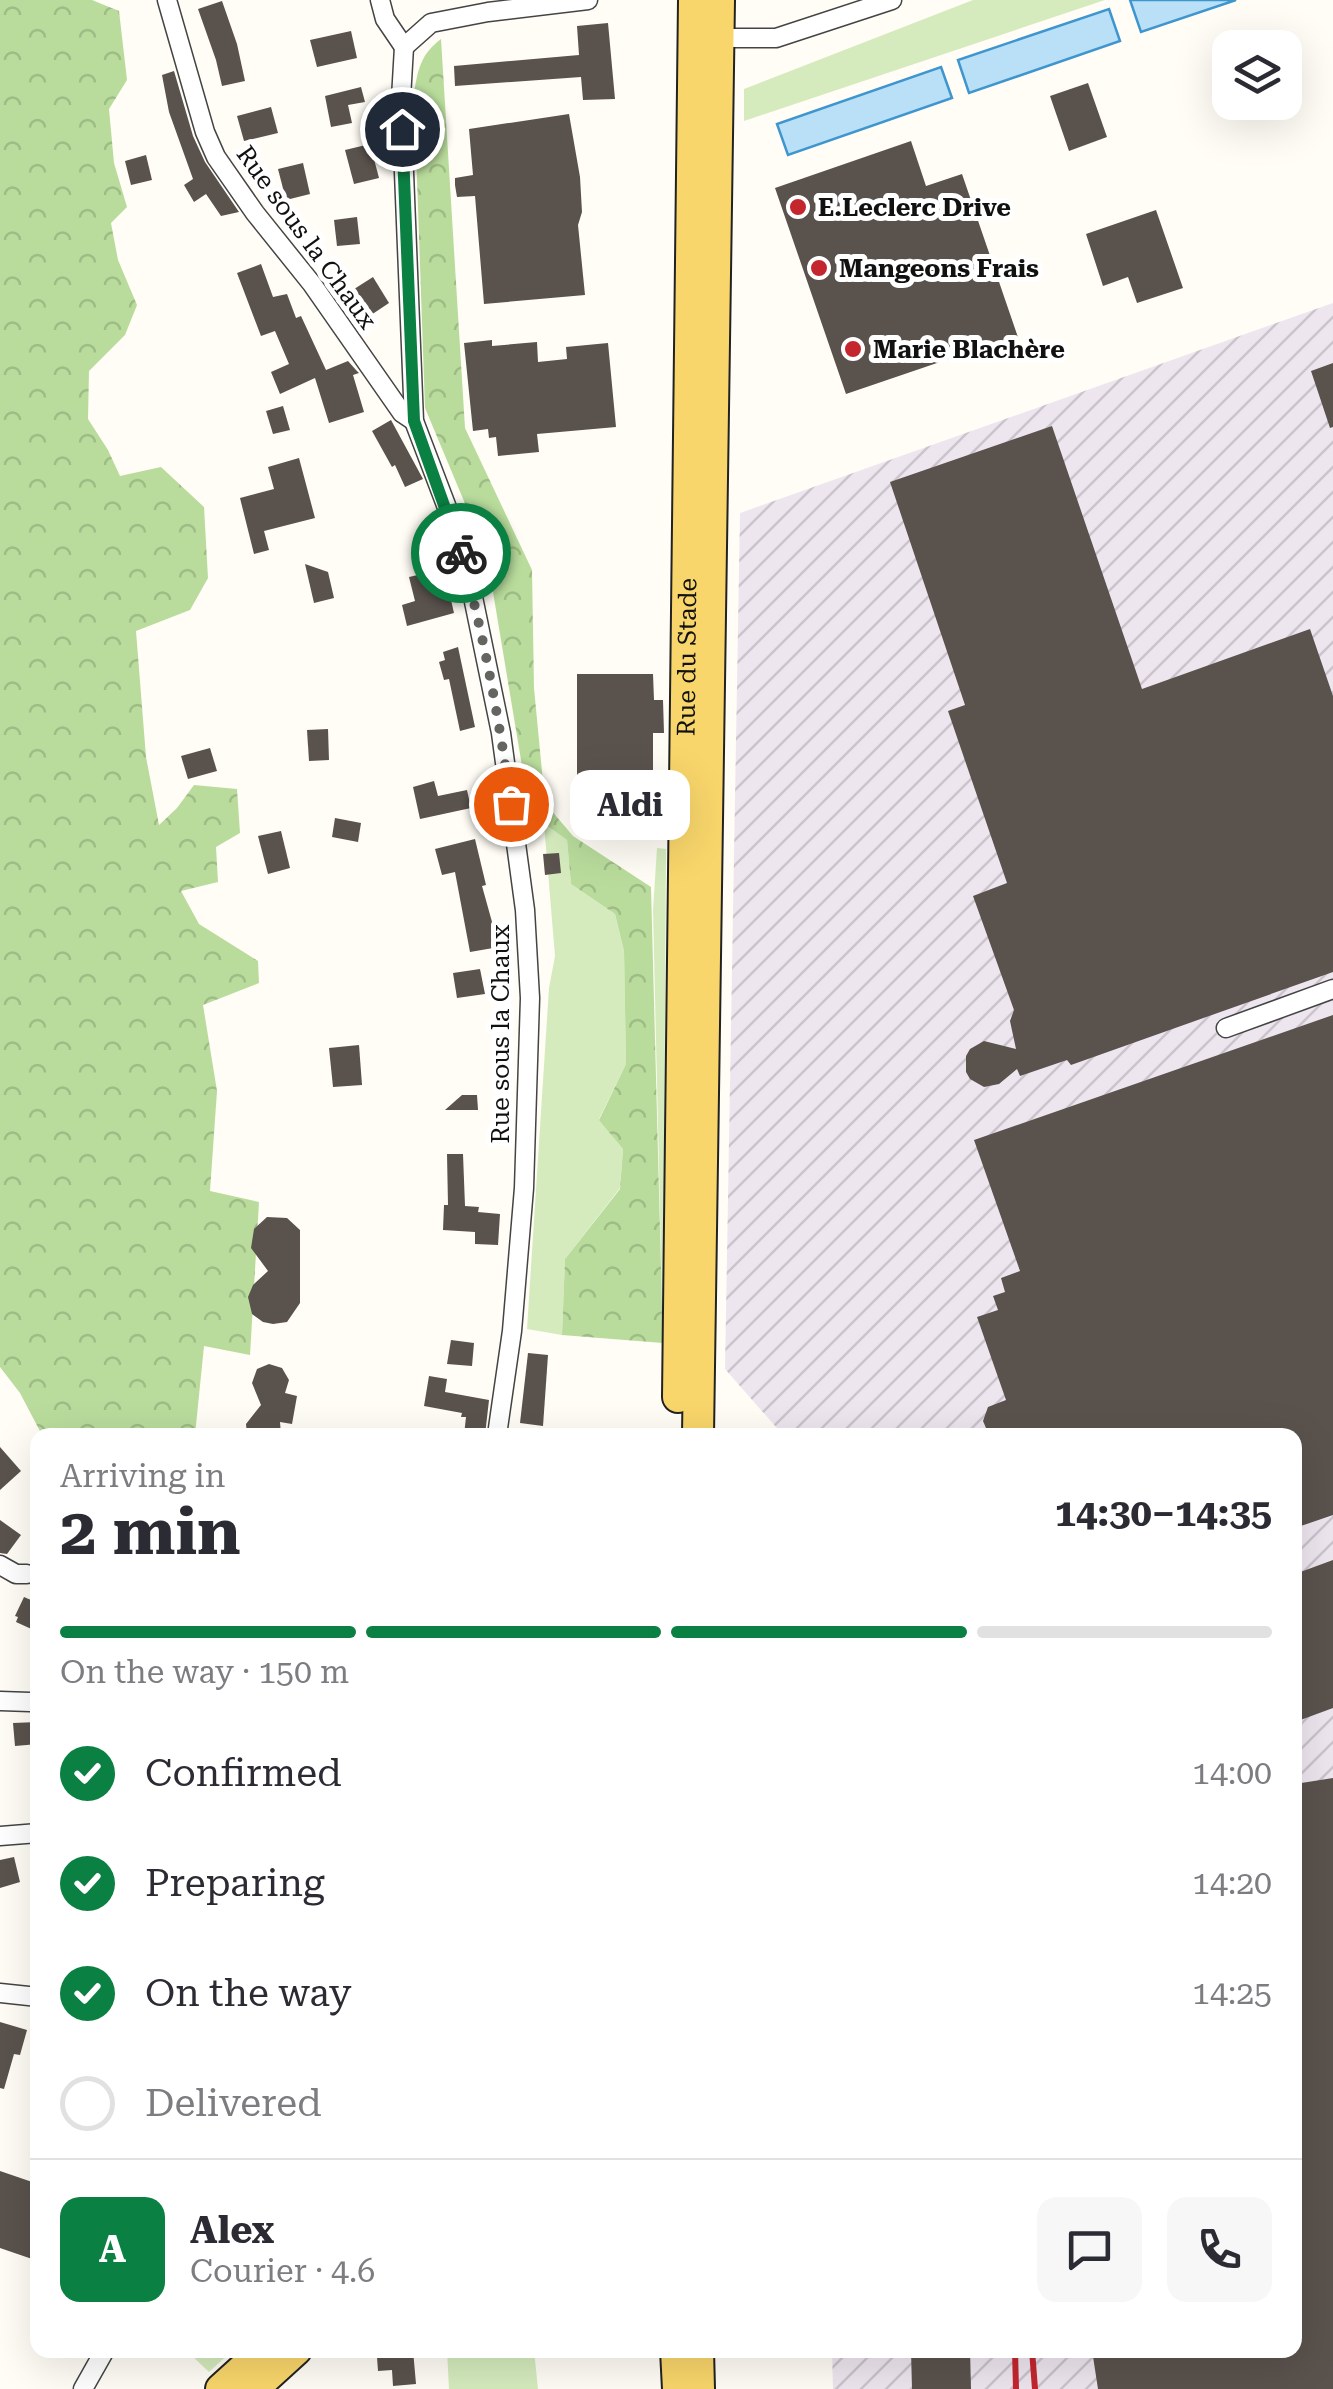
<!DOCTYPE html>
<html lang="en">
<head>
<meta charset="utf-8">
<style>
  :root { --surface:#fff; --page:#f7f7f7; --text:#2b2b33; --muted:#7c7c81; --line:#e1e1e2; --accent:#0b8043 }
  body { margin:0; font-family:"Roboto Serif",serif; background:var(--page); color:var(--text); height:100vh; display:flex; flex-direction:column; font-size:38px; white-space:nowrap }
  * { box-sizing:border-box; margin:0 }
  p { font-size:32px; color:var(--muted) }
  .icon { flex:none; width:55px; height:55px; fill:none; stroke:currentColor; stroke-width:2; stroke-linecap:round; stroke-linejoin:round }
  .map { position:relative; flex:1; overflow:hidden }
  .panel { position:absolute; left:30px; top:1428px; width:1272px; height:930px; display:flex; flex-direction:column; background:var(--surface); border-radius:20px; box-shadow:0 10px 40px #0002 }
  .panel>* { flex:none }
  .controls { position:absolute; left:1212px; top:30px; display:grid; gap:20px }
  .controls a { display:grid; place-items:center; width:90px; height:90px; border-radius:20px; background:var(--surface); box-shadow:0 10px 40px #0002; font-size:50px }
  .pin { position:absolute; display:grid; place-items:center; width:85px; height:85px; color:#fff; margin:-42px; border:5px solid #fff; border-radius:50%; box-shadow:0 2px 10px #0007 }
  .courier { position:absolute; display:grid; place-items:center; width:100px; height:100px; margin:-50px; border:8px solid #0b8043; border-radius:50%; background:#fff; color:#222; box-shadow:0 2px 12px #0007 }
  .bubble { position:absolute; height:70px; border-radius:20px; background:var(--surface); box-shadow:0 10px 40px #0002; font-size:32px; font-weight:700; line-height:70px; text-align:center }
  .head em { font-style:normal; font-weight:700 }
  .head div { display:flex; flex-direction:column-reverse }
  .head { display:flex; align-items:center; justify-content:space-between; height:170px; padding:0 30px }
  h1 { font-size:65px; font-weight:700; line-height:75px }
  .bar { display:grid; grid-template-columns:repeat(4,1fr); gap:15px 10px; align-content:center; height:120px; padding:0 30px }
  .bar i { height:12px; border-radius:8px; background:var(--line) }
  .bar .selected { background:var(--accent) }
  .bar p { grid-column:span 4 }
  .line { display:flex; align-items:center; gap:25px; padding:0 30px; border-top:2px solid var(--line) }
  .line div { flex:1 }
  .round { display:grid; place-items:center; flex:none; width:105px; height:105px; border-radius:20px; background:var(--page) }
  ol { padding:0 30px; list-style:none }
  li { display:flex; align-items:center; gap:30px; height:110px }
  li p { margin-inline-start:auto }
  li .icon { padding:10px; border-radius:50%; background:var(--accent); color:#fff; stroke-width:4 }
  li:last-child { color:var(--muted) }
  li i { width:55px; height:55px; border:5px solid var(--line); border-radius:50% }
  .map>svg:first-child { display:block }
</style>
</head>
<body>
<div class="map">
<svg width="1333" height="2389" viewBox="0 0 1333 2389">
  <defs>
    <pattern id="industrial-furrows" width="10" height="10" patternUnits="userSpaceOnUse" patternTransform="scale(2.5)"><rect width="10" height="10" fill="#eee6ef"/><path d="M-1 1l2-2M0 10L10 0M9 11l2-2" fill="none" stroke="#cbc4cc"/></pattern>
    <pattern id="forest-crowns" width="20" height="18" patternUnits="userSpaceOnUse" patternTransform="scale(2.5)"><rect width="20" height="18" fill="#b9dc9c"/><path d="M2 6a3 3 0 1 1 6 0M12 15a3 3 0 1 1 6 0" fill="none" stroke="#9ebc85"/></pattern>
  </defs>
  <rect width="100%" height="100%" fill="#fffdf5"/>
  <path fill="url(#industrial-furrows)" d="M1333,303V2389H833L832,2350H1295V1435H783L725,1369L740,513Z"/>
  <g fill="#d5ebbd">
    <path d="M973,0H1105L744,121V89Z"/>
    <path d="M544,824L567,840L571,884L615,914L624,951L626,1064L599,1119L623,1149L620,1188L565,1259L562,1335L527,1329L549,988L555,956Z"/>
    <path d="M657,848L666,849L663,1343L653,910Z"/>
    <path d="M186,2350H233L209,2372Z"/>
    <path d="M447,2350H534L538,2389H449Z"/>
  </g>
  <g fill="url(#forest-crowns)">
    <path d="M0,0H92L119,11L127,80L109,109L114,163L127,207L111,223L118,260L137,305L125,335L89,371L88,419L108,450L120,476L161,467L204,507L208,578L190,610L136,631L146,757L159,825L177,808L194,785L237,789L240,833L216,847L218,882L181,891L199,924L258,961L259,983L203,1005L217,1091L210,1191L259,1202L250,1355L204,1346L195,1435H42L20,1393L0,1367Z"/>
    <path d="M441,39L465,428L532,570L534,688L545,803L573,836L651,887L663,1343L562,1335L565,1259L620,1189L623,1149L599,1120L626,1064L624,951L615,914L571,884L567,840L530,814L487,556L425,408L414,93C418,69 421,54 441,39Z"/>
  </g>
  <g fill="#b9e0f7" stroke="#3f96cf" stroke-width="2.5">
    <path d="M1130,0H1236L1141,32Z"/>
    <path d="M1109,9L1120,41L969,93L958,60Z"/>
    <path d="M941,67L952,98L788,155L777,124Z"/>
  </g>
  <g fill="#5a524d">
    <path d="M222,1L237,44L245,81L222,86L216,60L198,9Z"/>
    <path d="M608,23L615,99L583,100L581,77L455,86L454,66L579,55L577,26Z"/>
    <path d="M351,31L357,58L317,67L310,40Z"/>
    <path d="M174,71L193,136L205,162L239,212L221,216L206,194L194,202L184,185L193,179L169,112L162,75Z"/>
    <path d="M1088,83L1107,137L1069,151L1050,96Z"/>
    <path d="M361,87L365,102L348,105L352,123L331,127L325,96Z"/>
    <path d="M271,107L278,133L244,141L237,116Z"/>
    <path d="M569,114L580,177L582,212L578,225L585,295L484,304L475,196L457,197L455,185V178L473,175L469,129Z"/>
    <path d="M911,141L926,186L962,174L1021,346L988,357L984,347L846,394L775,188Z"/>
    <path d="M370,144L379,178L354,184L345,150Z"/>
    <path d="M146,155L152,180L131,185L125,161Z"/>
    <path d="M303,163L310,194L286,200L278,169Z"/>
    <path d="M1156,210L1183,288L1137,303L1128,277L1103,286L1086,234Z"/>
    <path d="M357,217L360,244L337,246L334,220Z"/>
    <path d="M261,264L273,297L287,294L296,318L301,316L326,370L348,361L356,370L359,373L353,375L364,412L329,423L315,378L280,394L271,372L289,364L275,331L261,336L237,273Z"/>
    <path d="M373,277L389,303L368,317L351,291Z"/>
    <path d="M492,340V346L537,342L538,362L567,359L566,347L608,343L616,427L537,434L539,452L498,456L496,437L489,438L488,429L473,431L464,343Z"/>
    <path d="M1333,363V427L1330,428L1311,371Z"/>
    <path d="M283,406L290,430L273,434L266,411Z"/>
    <path d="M391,420L423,479L405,487L395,465L392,467L372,431Z"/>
    <path d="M1052,426L1142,689L1310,629L1333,696V972L1071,1065L1067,1060L1020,1076L1017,1069L999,1084L984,1087L970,1079L966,1072V1056L970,1049L984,1041L1016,1049L1010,1021L1014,1010L973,896L1007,883L948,711L965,705L890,482Z"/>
    <path d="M299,458L315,518L264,531L269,550L254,554L240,498L274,489L268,467Z"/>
    <path d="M305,564L328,572L334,598L314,603Z"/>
    <path d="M444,569L454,613L407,626L402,605L415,601L409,577Z"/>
    <path d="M458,647L475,727L460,731L449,679L444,680L439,662L445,660L443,652Z"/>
    <path d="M577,674H653L654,700H663L664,733H653V828H577Z"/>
    <path d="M328,729L329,760L309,761L307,730Z"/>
    <path d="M210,748L217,771L188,779L181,756Z"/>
    <path d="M434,781L438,796L467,790L471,808L420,819L413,787Z"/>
    <path d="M335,818L361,823L358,842L332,837Z"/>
    <path d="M281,831L290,868L268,874L258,836Z"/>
    <path d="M475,839L486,885L482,886L499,947L470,952L455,872L442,875L435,849Z"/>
    <path d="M559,853L561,873L545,875L543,854Z"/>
    <path d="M480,969L485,994L457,998L453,973Z"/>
    <path d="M1333,1015V1515L1295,1528V1435H989L983,1421L988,1407L1006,1400L977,1317L998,1310L993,1296L1005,1292L1001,1278L1020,1271L974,1140Z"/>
    <path d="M359,1045L362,1085L333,1087L329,1048Z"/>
    <path d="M462,1095H477L478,1110H445Z"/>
    <path d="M447,1154H463L465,1206L479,1207L478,1212L500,1214L498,1245L475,1244V1232L443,1230L444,1205H448Z"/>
    <path d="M267,1217L287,1218L300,1230V1303L287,1322L273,1324L263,1322L252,1314L248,1297L253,1285L268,1271L251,1248L254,1229Z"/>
    <path d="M451,1340L474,1343L472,1366L447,1364Z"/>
    <path d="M528,1353L548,1355L543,1426L520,1423Z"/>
    <path d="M269,1364L282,1368L289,1380L285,1393L297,1396L292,1424L280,1422L281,1435H247L246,1424L261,1405L252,1383L257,1369Z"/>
    <path d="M429,1376L447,1379L445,1392L489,1400L485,1435H464L466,1417H461L462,1413L424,1406Z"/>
    <path d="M0,1447L21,1471L0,1490Z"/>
    <path d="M0,1520L21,1535L7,1554L0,1553Z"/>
    <path d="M1333,1560V1708L1295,1722V1574Z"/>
    <path d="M24,1597L38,1603V1632L16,1622L18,1617L15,1616Z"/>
    <path d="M38,1722V1744L15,1746L13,1723Z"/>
    <path d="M1333,1778V2389H1098L1092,2350H1295V1784Z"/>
    <path d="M14,1857L20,1882L0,1888V1860Z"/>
    <path d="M0,2022L27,2030L20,2055L14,2054L4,2089L0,2088Z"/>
    <path d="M0,2171L38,2184V2252L35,2260L0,2248Z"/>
    <path d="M390,2350H413L416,2384L393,2386L392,2370L378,2371L377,2357L390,2355Z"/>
    <path d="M911,2350H970L971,2389H912Z"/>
  </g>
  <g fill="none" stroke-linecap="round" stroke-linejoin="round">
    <defs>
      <g id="minor">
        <path d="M167,0L205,132L216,157L255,213L312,284L402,413L414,421"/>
        <path d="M380,0L385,19L404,47"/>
        <path d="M719,38H776L892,0"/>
        <path d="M404,47L401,98L414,421L454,526L473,597L501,733L525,910L530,998L524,1188L512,1331L497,1435"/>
        <path d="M404,47L431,23L488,12L588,0"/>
        <path d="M1226,1028L1333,989"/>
        <path d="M0,1565L16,1574H27"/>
        <path d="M0,1701L30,1702"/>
        <path d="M0,1836L38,1833"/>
        <path d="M0,1993L38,1997"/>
        <path d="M83,2389L105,2350"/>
      </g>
      <g id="primary">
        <path id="s1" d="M678,1397L694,0"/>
        <path d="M698,1435L719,0"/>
        <path d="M676,2350L678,2389"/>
        <path d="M698,2350L699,2389"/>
        <path d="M221,2389L264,2350"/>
        <path d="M253,2389L296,2350"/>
      </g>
    </defs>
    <use href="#minor" stroke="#444" stroke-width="21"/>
    <use href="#primary" stroke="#222" stroke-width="34"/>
    <use href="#minor" stroke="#fff" stroke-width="18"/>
    <use href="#primary" stroke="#f9d66b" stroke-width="30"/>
    <g stroke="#c4262e" stroke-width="6">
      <path d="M1015,2350L1016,2389"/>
      <path d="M1032,2350L1035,2389"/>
    </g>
  </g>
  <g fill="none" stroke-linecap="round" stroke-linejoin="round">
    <path stroke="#646461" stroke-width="10" stroke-dasharray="0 18" d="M461,553C484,635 499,719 511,804"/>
    <path stroke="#0b8043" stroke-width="12" d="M402,129L414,421L461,553"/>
  </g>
  <g fill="#c4262e" stroke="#fff" stroke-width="4">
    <circle cx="798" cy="207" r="10"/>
    <circle cx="819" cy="268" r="10"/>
    <circle cx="853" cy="349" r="10"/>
  </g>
  <g text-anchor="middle" stroke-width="10" stroke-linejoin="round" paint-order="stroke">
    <g font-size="25" font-weight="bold" fill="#111" stroke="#fff" text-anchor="start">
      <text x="818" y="216">E.Leclerc Drive</text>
      <text x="839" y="277">Mangeons Frais</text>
      <text x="873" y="358">Marie Blachère</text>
    </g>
    <g font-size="25" fill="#111" stroke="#fff">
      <text transform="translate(307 237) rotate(54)" y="9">Rue sous la Chaux</text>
      <text dy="9" stroke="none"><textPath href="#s1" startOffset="740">Rue du Stade</textPath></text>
      <text transform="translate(500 1034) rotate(-90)" y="9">Rue sous la Chaux</text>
    </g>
  </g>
</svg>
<div class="controls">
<a><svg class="icon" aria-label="layers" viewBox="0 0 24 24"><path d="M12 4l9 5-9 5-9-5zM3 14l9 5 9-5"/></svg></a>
</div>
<div class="pin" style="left:511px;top:804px;background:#ea580c"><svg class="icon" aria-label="bag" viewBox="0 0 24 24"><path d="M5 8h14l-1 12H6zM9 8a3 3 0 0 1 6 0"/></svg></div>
<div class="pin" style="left:402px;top:129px;background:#1f2937"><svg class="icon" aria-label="home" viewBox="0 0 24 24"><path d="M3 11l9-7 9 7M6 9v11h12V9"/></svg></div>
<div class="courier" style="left:461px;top:553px"><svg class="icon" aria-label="bike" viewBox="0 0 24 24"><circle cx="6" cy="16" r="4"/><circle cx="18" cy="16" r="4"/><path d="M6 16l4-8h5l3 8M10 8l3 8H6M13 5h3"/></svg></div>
<div class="bubble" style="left:570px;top:770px;width:120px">Aldi</div>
<section class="panel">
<div class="head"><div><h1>2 min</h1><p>Arriving in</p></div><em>14:30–14:35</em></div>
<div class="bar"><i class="selected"></i><i class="selected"></i><i class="selected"></i><i></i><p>On the way · 150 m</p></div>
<ol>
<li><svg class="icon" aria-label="check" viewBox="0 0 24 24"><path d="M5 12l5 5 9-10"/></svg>Confirmed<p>14:00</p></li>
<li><svg class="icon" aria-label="check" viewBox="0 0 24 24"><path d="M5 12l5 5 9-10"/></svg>Preparing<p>14:20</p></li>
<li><svg class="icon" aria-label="check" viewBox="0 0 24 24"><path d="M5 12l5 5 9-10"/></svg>On the way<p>14:25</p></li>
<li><i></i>Delivered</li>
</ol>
<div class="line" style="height:180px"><b class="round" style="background:var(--accent);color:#fff">A</b><div><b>Alex</b><p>Courier · 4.6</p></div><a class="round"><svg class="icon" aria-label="chat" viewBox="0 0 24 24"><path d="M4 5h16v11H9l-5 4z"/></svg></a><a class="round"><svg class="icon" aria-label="phone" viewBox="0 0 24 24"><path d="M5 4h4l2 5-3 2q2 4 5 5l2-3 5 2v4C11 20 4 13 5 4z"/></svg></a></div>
</section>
</div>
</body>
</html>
